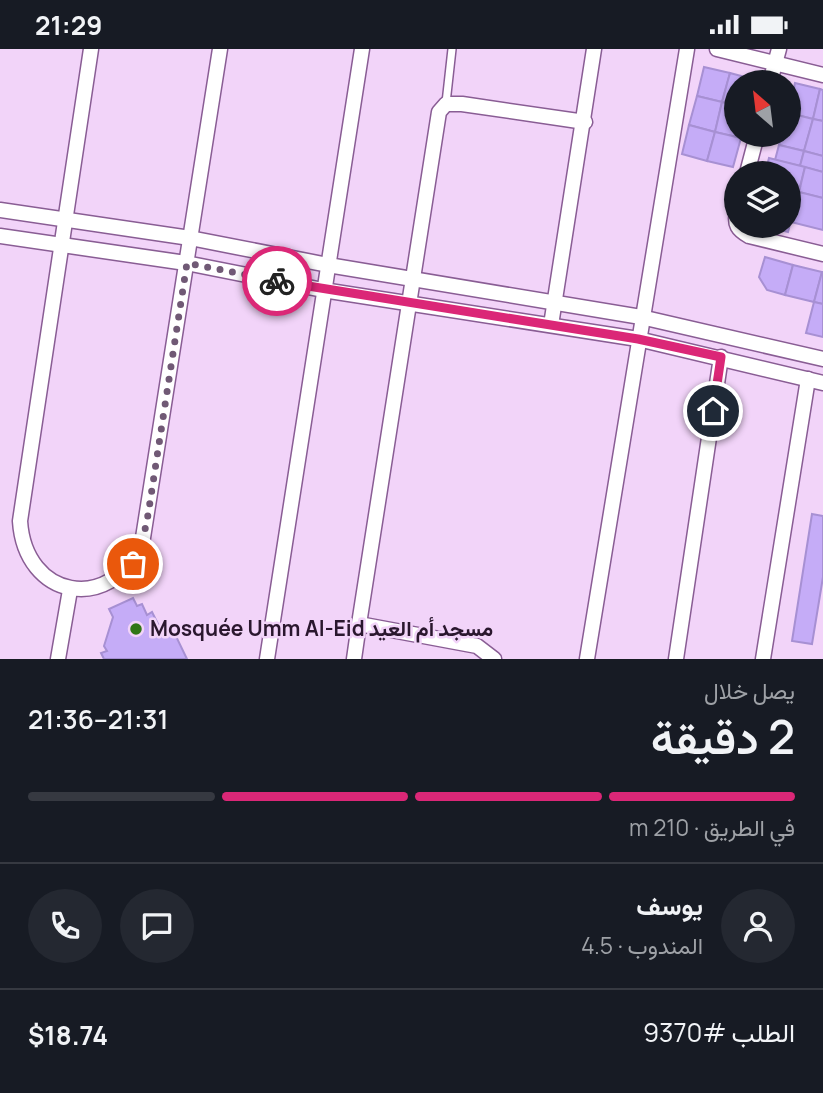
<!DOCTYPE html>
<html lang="ar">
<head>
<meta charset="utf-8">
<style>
  :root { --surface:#171b24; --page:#242831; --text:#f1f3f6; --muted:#9ea1a6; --line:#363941; --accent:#db2777 }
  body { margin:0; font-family:Manrope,Vazirmatn,sans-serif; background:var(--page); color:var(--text); direction:rtl; height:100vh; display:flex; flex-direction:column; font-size:26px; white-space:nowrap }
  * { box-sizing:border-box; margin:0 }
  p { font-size:23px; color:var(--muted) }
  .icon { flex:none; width:38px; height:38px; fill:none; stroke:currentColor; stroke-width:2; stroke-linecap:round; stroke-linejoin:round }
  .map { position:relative; height:610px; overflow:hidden; direction:ltr }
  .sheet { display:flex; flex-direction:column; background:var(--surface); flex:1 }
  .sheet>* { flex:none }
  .needle { width:46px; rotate:332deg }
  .fabs { position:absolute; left:724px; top:21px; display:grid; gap:14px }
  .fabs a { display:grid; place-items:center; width:77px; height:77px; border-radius:50%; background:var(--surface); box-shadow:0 2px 5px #0004; font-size:35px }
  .pin { position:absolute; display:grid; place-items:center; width:60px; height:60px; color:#fff; margin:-30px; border:4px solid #fff; border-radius:50%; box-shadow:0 2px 7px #0007 }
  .courier { position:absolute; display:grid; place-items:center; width:70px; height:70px; margin:-35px; border:5px solid #db2777; border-radius:50%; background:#fff; color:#222; box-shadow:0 2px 9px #0007 }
  .head em { font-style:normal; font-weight:600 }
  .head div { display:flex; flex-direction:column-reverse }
  .head { display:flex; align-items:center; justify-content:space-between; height:119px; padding:0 28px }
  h1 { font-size:46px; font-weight:600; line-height:52px }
  .bar { display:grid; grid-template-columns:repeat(4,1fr); gap:10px 7px; align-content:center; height:84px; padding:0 28px }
  .bar i { height:9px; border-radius:5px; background:var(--line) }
  .bar .active { background:var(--accent) }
  .bar p { grid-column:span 4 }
  .line { display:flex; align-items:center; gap:18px; padding:0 28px; border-top:2px solid var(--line) }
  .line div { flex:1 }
  .round { display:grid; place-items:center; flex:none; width:74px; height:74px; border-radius:37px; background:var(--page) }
  .status { display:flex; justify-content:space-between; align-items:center; height:49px; padding:0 35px; background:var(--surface); direction:ltr }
  .status svg { height:19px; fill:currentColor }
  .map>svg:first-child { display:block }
</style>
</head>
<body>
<div class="status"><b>21:29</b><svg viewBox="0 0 49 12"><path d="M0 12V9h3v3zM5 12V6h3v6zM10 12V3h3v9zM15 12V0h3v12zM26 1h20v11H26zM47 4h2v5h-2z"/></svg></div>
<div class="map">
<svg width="823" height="610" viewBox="0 0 823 610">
  <rect width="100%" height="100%" fill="#f2d4f9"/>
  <g fill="#c5acf7" stroke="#a790d3" stroke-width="2">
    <path d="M704,18L730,24L722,53L697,47Z"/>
    <path d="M730,24L756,31L755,33H737V57L722,53Z"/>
    <path d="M795,34L820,40L813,70L789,64Z"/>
    <path d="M820,40L823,41V72L813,70Z"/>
    <path d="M697,47L722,53L715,83L689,76Z"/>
    <path d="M722,53L737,57V86H741V89L715,83Z"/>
    <path d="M789,64L813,70L804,102L779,96L782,86H789Z"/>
    <path d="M813,70L823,72V107L804,102Z"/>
    <path d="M689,76L715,83L707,112L682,105Z"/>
    <path d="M715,83L741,89L733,118L707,112Z"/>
    <path d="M779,96L804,102L800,117L775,111Z"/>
    <path d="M804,102L823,107V123L800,117Z"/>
    <path d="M769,109L805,118L800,138L789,136V124H765Z"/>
    <path d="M805,118L823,123V149L799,143Z"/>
    <path d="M789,136L800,138L794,160L789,159Z"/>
    <path d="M799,143L823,149V181L791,173Z"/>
    <path d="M789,159L794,160L788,183L766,177H789Z"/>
    <path d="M765,208L793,216L785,246L767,241L759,228Z"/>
    <path d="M793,216L822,223L814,253L785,246Z"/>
    <path d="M822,223H823V255L814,253Z"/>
    <path d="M814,253L823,255V288L806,284Z"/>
    <path d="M812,465L823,467V528L812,595L792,592Z"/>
    <path d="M133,549L137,557L142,555L147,566L152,563L162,583L172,579L187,610H104L101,604L107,602L104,597L113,568L109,560Z"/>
  </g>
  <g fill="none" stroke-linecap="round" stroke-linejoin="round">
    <defs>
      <path id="lane" d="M446,54L452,0"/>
      <g id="street">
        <path d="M91,0L20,472C25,550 110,565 142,495L220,0"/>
        <path d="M717,0L823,26"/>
        <path d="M770,33L779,0"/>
        <path d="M747,124L757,86"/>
        <path d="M0,161L190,189L328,216L641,268L823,310"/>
        <path d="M737,162C734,176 738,181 749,187L823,205"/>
        <path d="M0,187L186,214L323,241L638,290L823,334"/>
        <path d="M551,276L594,0"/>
        <path d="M359,575L439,63L446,55H462L585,73"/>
        <path d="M58,610L70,541"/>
        <path d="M267,610L362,0"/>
        <path d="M354,610L359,575L477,597L494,610"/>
        <path d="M587,610L687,0"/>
        <path d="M676,610L721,308"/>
        <path d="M763,610L808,330"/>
      </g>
    </defs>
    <use href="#lane" stroke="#895d94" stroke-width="10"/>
    <use href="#street" stroke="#895d94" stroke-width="17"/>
    <use href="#lane" stroke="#fff" stroke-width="7"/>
    <use href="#street" stroke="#fff" stroke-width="14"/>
  </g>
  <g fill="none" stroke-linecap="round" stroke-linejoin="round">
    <path stroke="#705975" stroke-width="7" stroke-dasharray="0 12.6" d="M133,515L142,495L148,466L187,214L277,232"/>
    <path stroke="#db2777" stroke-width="9" d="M277,232L638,290L721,308L713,362"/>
  </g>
  <circle fill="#307617" stroke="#f2d4f9" stroke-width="2.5" cx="136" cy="580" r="7"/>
  <g text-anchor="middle" stroke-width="5" stroke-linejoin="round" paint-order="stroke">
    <g font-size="21" font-weight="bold" fill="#2a172e" stroke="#f2d4f9" text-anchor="start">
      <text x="150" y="587">Mosquée Umm Al-Eid مسجد أم العيد</text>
    </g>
  </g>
</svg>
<div class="fabs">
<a><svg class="needle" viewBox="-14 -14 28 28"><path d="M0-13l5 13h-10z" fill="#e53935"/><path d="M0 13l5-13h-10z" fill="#9ea1a6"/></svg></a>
<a><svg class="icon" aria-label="layers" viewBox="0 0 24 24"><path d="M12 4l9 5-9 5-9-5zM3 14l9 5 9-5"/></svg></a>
</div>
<div class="pin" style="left:133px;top:515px;background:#ea580c"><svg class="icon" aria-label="bag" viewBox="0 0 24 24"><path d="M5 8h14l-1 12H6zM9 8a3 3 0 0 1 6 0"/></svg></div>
<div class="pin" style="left:713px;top:362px;background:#1f2937"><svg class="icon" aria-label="home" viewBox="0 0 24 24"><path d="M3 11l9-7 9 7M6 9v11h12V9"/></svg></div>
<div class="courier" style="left:277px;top:232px"><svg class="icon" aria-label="bike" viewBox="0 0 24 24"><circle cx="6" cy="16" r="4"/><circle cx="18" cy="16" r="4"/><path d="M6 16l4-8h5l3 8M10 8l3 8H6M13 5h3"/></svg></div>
</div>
<section class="sheet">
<div class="head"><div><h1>2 دقيقة</h1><p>يصل خلال</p></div><em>21:31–21:36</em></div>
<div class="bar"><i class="active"></i><i class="active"></i><i class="active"></i><i></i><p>في الطريق · 210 m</p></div>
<div class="line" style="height:126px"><a class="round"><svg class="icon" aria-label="person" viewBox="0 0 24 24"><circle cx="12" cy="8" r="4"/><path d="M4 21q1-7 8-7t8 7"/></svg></a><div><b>يوسف</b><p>المندوب · 4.5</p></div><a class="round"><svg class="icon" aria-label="chat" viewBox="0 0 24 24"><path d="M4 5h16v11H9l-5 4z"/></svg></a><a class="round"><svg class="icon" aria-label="phone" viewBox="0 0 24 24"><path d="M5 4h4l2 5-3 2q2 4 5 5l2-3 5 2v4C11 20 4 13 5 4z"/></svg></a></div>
<div class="line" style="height:91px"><div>الطلب #9370</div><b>$18.74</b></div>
</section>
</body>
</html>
